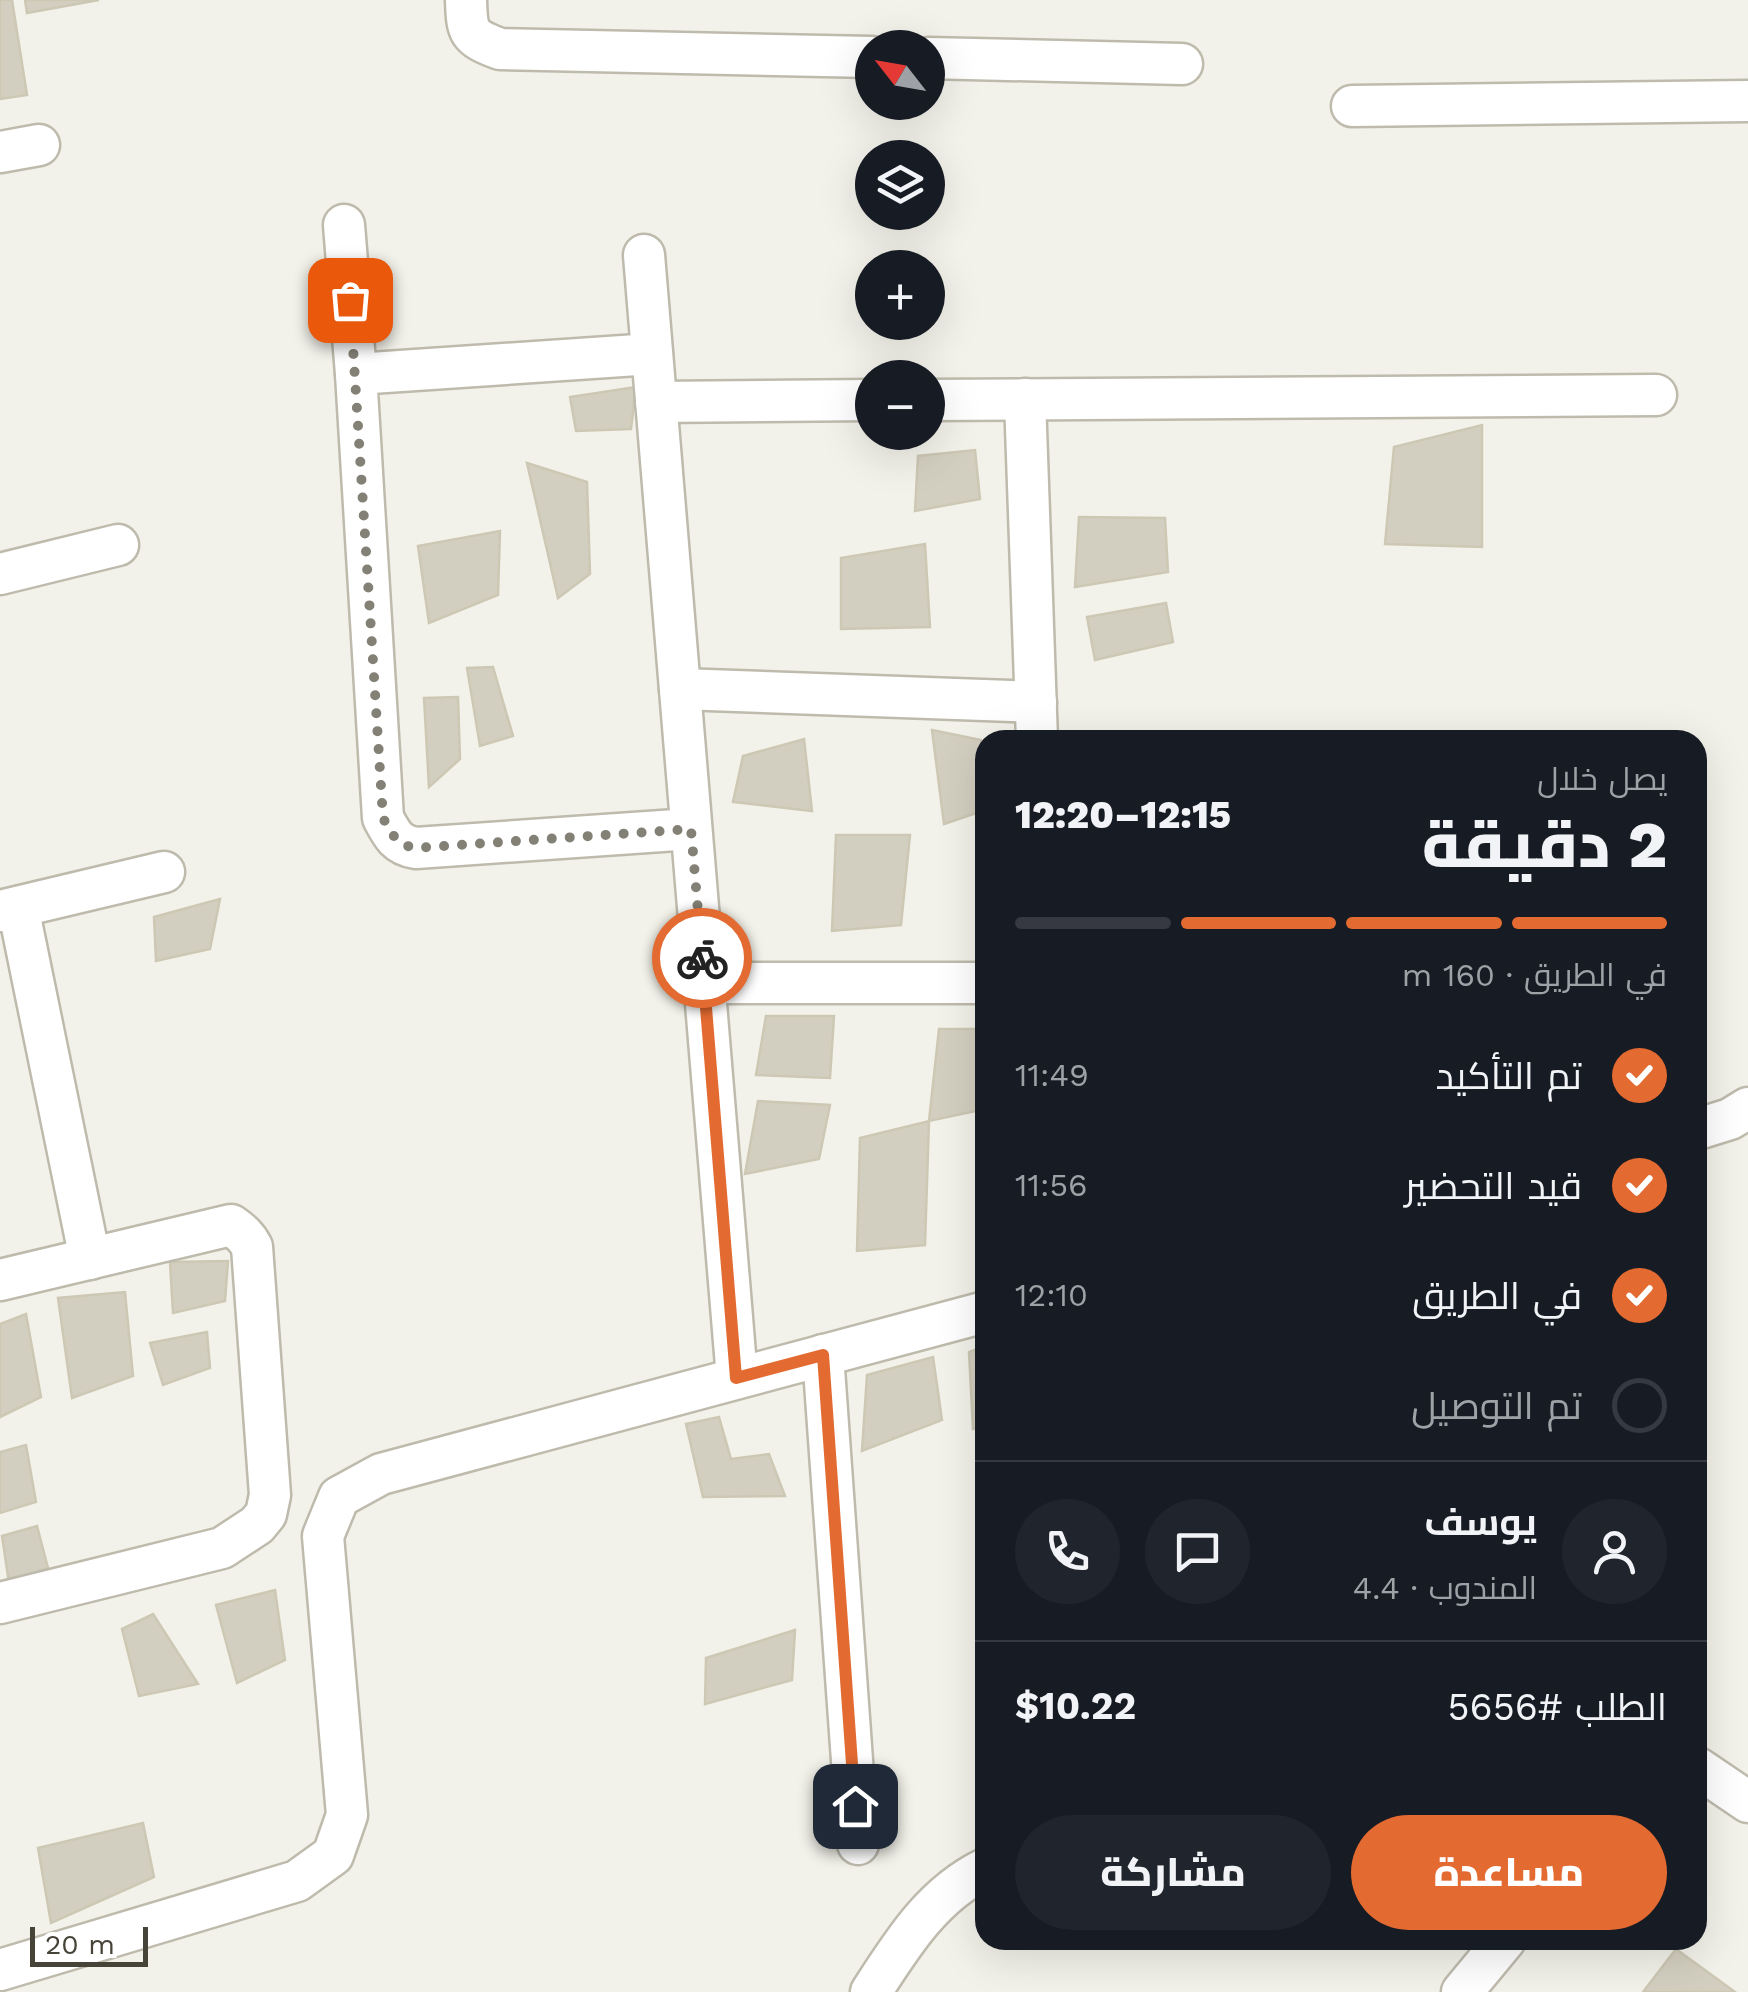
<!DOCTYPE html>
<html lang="ar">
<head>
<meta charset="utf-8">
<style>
  :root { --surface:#171b24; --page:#20242c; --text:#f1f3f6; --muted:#9ea1a6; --line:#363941; --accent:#e36a30 }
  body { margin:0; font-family:"Work Sans",Cairo,sans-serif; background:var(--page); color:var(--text); direction:rtl; height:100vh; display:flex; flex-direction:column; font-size:38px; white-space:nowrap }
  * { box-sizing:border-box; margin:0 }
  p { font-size:32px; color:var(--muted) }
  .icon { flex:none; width:55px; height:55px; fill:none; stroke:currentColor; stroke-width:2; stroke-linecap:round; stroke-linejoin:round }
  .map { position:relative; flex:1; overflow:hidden; direction:ltr }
  .panel { position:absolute; left:975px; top:730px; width:732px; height:1220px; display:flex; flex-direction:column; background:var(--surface); border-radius:30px; box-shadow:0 10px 40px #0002; direction:rtl }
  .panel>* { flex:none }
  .needle { width:65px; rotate:301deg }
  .fabs { position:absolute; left:855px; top:30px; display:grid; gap:20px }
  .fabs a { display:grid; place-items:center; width:90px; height:90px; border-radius:50%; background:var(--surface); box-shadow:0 10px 40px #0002; font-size:50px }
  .scale { position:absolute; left:30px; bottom:25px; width:118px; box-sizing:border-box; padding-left:10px; border:5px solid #464338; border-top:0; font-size:28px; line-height:35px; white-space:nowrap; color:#464338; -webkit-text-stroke:8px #fff; paint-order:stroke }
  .pin { position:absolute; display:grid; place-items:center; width:85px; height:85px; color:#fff; margin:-42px; border-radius:20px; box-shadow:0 5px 15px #0006 }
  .courier { position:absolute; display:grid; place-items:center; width:100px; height:100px; margin:-50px; border:8px solid #e36a30; border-radius:50%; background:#fff; color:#222; box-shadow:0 2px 12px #0007 }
  .overview em { font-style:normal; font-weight:800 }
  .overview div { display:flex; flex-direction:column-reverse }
  .overview { display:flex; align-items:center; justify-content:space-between; height:170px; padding:0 40px }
  h1 { font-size:65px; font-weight:800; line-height:75px }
  .bar { display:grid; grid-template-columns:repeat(4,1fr); gap:15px 10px; align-content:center; height:120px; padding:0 40px }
  .bar i { height:12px; border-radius:8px; background:var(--line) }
  .bar .active { background:var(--accent) }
  .bar p { grid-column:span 4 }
  .line { display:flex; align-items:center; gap:25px; padding:0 40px; border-top:2px solid var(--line) }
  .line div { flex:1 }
  .round { display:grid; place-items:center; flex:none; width:105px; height:105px; border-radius:52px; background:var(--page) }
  ol { padding:0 40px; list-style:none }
  li { display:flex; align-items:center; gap:30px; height:110px }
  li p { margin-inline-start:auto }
  li .icon { padding:10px; border-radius:50%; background:var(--accent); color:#fff; stroke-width:4 }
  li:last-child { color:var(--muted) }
  li i { width:55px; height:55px; border:5px solid var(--line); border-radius:50% }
  .primary-button { display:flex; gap:20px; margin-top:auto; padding:20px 40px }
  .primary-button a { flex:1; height:115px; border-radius:60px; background:var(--accent); color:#fff; font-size:40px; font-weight:800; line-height:115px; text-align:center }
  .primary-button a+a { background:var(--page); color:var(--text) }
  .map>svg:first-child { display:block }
</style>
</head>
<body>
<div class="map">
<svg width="1748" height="1992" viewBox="0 0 1748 1992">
  <rect width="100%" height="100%" fill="#f3f2ea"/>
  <g fill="#d3cfc0" stroke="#cdc8b4" stroke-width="2.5">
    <path d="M0,0H12L27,95L0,99Z"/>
    <path d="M25,0H99L27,13Z"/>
    <path d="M636,387L631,429L576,431L570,397Z"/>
    <path d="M1482,425V547L1385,544L1394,447Z"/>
    <path d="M975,450L980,499L915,511L918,456Z"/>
    <path d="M527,463L587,482L590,574L558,598Z"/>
    <path d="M1079,517L1165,518L1168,572L1075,587Z"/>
    <path d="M500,531L498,595L429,623L418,546Z"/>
    <path d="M925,544L930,627L841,629V558Z"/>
    <path d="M1166,603L1173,642L1095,660L1087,617Z"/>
    <path d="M493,667L513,736L480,746L467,668Z"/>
    <path d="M458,697L460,759L429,787L424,698Z"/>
    <path d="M932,730L981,740L985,757V810L944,824Z"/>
    <path d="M804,739L812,811L733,802L743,756Z"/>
    <path d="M836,835H910L901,925L832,931Z"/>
    <path d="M220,899L210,949L156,961L154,917Z"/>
    <path d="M766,1016H834L830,1078L756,1075Z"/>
    <path d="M939,1029H985V1109L929,1121Z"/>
    <path d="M758,1101L830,1105L819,1159L745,1174Z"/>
    <path d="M929,1121L925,1245L857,1251L860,1138Z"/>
    <path d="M228,1261L225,1301L173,1313L170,1262Z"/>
    <path d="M125,1292L133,1376L72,1398L58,1298Z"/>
    <path d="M26,1314L41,1397L0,1417V1324Z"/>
    <path d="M207,1332L210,1368L163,1385L150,1343Z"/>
    <path d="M985,1346V1425L973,1429L969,1352Z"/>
    <path d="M933,1357L942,1420L862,1451L867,1375Z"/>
    <path d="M719,1417L731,1459L769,1454L785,1496L703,1497L686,1424Z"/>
    <path d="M26,1445L36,1502L0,1513V1452Z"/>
    <path d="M37,1526L48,1568L9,1583L2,1536Z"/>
    <path d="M275,1590L285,1660L237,1683L216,1605Z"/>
    <path d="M153,1614L198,1684L139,1696L122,1629Z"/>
    <path d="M795,1630L792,1680L705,1704L706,1658Z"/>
    <path d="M143,1823L154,1877L51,1923L38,1848Z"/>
    <path d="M1676,1949L1735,1992H1643Z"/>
  </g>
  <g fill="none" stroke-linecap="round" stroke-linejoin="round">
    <defs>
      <g id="street">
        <path d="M466,0C467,33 468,37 500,49L872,57"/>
        <path d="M928,58L1182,64"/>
        <path d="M1352,106L1748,101"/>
        <path d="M0,152L39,145"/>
        <path d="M344,225L356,374"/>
        <path d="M644,255L737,1378"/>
        <path d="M652,354L356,374L383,818C392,835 397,845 416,848L691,829"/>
        <path d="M1025,399L1037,740"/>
        <path d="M928,400L1656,395"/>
        <path d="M656,402L872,400"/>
        <path d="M0,574L118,545"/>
        <path d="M680,689L1036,702"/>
        <path d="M18,907L90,1259"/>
        <path d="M0,911L164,872"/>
        <path d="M704,983H985"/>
        <path d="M1698,1129L1730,1119L1748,1108"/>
        <path d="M0,1280L231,1225C241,1232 247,1237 252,1247L270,1495L266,1514L257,1525L222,1548L0,1603"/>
        <path d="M823,1355L858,1844"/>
        <path d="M1698,1768L1748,1802"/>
        <path d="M0,1970L297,1881L333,1855L347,1815L323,1536L339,1497L381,1474L985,1312"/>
        <path d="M871,1992C902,1944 932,1895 985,1869"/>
        <path d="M1462,1992L1505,1940"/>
      </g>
    </defs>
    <use href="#street" stroke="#bebbad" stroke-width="45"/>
    <use href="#street" stroke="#fff" stroke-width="40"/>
  </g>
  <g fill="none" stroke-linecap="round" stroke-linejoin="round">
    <path stroke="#838076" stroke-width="10" stroke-dasharray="0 18" d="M350,300L383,818C392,835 397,845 416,848L691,829L702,958"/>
    <path stroke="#e36a30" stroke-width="12" d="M702,958L736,1378L823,1355L855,1806"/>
  </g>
</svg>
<div class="fabs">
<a><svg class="needle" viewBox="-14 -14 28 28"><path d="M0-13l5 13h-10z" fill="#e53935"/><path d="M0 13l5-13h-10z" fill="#9ea1a6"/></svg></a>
<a><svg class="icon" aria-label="layers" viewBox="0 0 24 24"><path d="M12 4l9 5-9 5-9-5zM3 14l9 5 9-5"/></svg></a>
<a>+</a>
<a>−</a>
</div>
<div class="scale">20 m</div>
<div class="pin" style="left:350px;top:300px;background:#ea580c"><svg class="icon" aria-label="bag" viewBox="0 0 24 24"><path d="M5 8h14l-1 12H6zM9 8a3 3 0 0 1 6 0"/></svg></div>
<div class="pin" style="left:855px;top:1806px;background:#1f2937"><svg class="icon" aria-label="home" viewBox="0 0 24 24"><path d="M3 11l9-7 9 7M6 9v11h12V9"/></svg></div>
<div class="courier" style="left:702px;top:958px"><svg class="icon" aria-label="bike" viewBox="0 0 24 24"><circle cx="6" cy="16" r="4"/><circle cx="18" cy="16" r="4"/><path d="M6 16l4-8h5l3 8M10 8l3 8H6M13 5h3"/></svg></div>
<section class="panel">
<div class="overview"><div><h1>2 دقيقة</h1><p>يصل خلال</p></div><em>12:15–12:20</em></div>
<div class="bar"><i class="active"></i><i class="active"></i><i class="active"></i><i></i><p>في الطريق · 160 m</p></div>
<ol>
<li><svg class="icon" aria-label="check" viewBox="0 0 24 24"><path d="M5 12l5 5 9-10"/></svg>تم التأكيد<p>11:49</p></li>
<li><svg class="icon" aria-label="check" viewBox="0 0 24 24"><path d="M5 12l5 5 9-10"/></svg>قيد التحضير<p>11:56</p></li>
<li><svg class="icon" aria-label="check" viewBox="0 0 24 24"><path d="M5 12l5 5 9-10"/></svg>في الطريق<p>12:10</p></li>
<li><i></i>تم التوصيل</li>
</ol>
<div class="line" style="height:180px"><a class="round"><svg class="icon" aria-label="person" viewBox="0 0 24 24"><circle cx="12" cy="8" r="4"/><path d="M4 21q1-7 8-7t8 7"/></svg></a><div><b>يوسف</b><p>المندوب · 4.4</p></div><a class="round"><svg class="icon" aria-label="chat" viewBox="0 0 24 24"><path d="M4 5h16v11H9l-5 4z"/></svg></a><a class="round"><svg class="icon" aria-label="phone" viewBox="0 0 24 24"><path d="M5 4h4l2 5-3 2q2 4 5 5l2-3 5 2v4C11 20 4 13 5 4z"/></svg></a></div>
<div class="line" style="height:130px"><div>الطلب #5656</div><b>$10.22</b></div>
<div class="primary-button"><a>مساعدة</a><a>مشاركة</a></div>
</section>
</div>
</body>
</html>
